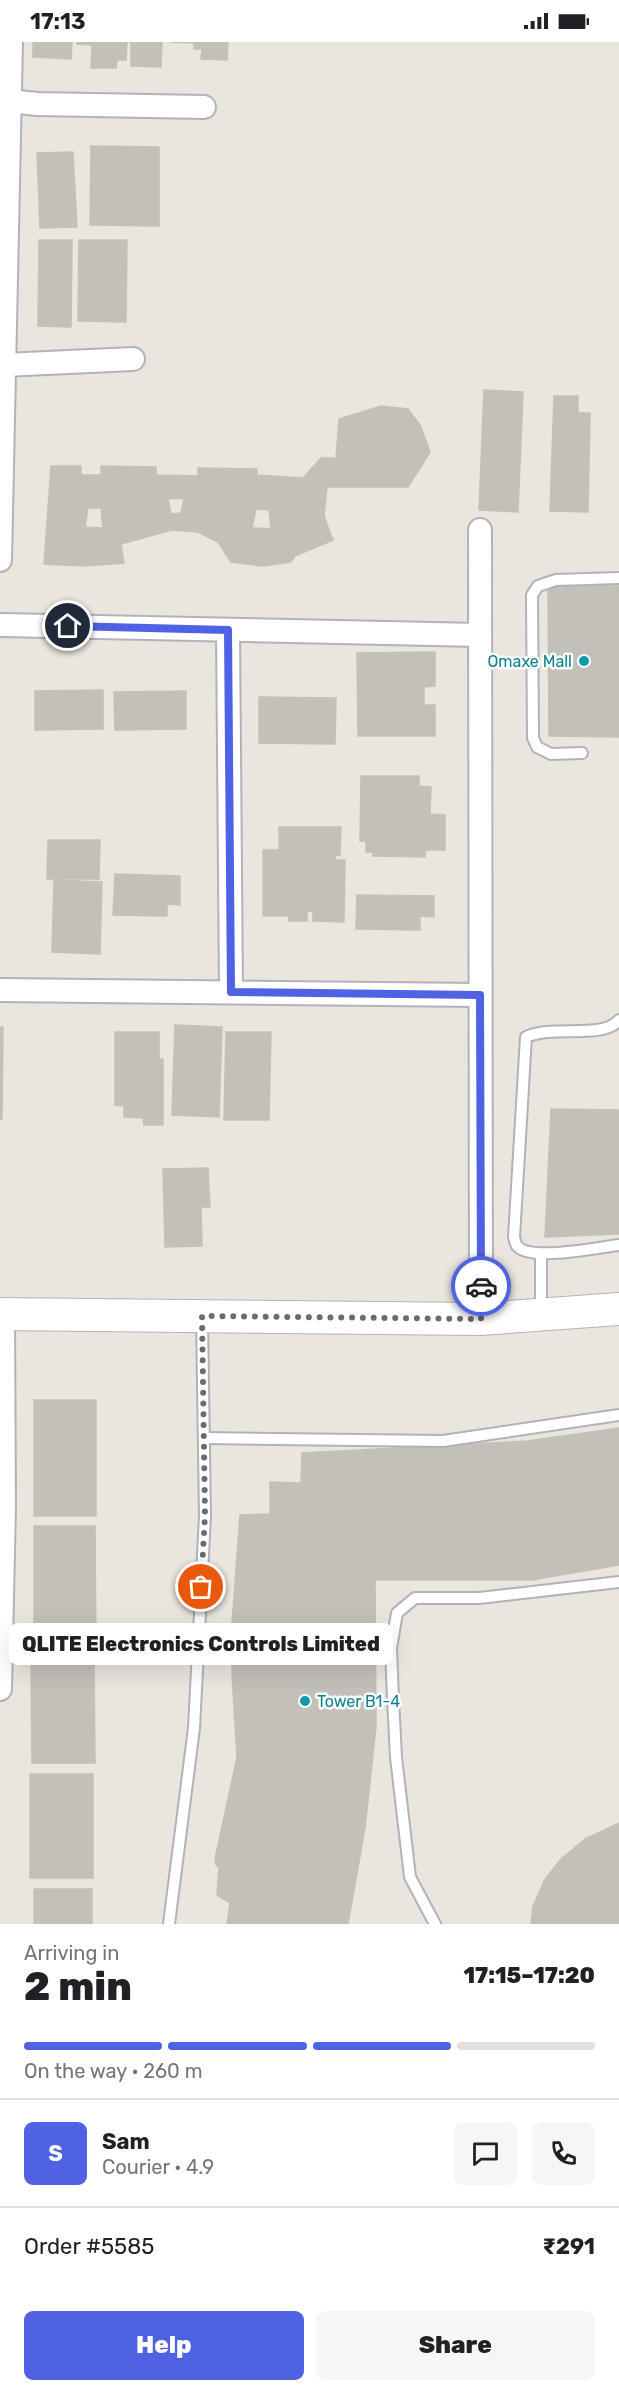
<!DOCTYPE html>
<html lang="en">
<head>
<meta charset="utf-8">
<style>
  :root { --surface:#fff; --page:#f6f6f6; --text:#202124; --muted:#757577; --line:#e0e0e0; --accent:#5062e4 }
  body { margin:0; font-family:Rubik,sans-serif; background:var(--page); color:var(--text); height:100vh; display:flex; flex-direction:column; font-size:22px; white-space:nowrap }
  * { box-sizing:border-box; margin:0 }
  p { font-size:20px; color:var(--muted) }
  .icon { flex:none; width:33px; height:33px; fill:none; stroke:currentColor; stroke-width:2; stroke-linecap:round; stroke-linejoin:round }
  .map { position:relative; height:1882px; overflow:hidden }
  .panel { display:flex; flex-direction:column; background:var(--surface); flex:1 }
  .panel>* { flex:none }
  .pin { position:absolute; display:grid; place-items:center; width:51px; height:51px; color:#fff; margin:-26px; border:3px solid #fff; border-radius:50%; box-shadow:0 2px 6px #0007 }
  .courier { position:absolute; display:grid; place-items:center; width:60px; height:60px; margin:-30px; border:4px solid #5062e4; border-radius:50%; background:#fff; color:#222; box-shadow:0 2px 8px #0007 }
  .bubble { position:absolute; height:42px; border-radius:9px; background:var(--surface); box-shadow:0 6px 24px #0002; font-size:20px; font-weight:800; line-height:42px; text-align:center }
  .head em { font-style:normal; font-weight:800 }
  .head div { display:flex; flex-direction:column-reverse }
  .head { display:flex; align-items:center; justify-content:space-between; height:102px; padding:0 24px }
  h1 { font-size:39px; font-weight:800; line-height:45px }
  .bar { display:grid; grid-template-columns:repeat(4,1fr); gap:9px 6px; align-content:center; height:72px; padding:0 24px }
  .bar i { height:8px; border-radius:4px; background:var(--line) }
  .bar .selected { background:var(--accent) }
  .bar p { grid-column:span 4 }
  .line { display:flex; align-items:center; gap:15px; padding:0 24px; border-top:2px solid var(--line) }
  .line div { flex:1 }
  .round { display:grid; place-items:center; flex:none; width:63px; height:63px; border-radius:9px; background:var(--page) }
  .action { display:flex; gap:12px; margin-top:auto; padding:12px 24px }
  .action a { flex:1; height:69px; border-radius:9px; background:var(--accent); color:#fff; font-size:24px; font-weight:800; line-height:69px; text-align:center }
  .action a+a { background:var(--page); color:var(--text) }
  .status { display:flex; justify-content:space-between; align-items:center; height:42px; padding:0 30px; background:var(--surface); direction:ltr }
  .status svg { height:16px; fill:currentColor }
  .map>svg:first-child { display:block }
</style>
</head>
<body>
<div class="status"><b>17:13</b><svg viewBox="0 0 49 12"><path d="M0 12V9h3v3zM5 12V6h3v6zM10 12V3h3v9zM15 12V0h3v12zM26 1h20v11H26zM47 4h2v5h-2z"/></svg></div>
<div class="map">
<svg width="619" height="1882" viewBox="0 0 619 1882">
  <rect width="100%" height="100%" fill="#eae5dd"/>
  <g fill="#c3bfb9" stroke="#c5c1b7" stroke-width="1.5" fill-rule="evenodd">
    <path d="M33,0H72L71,17L33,15Z"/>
    <path d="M77,0H127L126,18H117L116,26H91L92,3L77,2Z"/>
    <path d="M131,0H162L161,25L131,24Z"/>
    <path d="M170,0H228L227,18L201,17L202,7H194V1Z"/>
    <path d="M91,104L159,105V184L90,183Z"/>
    <path d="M73,110L77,185L40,186L37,111Z"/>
    <path d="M39,198H72L71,285L38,284Z"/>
    <path d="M79,198H127L126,280L78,279Z"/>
    <path d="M484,348L523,350L518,470L479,468Z"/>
    <path d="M554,354H578V371H590L588,470L550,469Z"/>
    <path d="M381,364L408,367L420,383L430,410L408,445H327L324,474L333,498L295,514L291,520L262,524L231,520L218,500L198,490L172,488L121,502L124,521L84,524L44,522L51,424H81V433H101V424L156,425V433L198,434V426L257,427V433L303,436L321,416H336L339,377ZM184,456L181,471L171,472L168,457ZM88,466H101L103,486L85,485ZM256,467L269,468L271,487L252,486Z"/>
    <path d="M548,543L619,544V695L549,694Z"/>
    <path d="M435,610V644L424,645V663H435V694H358L357,611Z"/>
    <path d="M103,648V687L35,688V649Z"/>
    <path d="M186,649V687L115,688L114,650Z"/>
    <path d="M259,655L336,656L335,702L259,701Z"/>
    <path d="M361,734H419V744L431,745L430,772L445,773V808H426L425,815L373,814V810H366V799H360Z"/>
    <path d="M279,785H341L340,813L335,814V818H345L344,880L313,879V869H307V879H289V874H263V808H279Z"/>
    <path d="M48,798H100L99,837H47Z"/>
    <path d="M115,832L180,834V863L167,862V874L113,873Z"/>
    <path d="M54,838L102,840L100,912L52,910Z"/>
    <path d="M357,853L434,854V875L420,874V888L356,887Z"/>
    <path d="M175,983L222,985L219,1075L172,1073Z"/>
    <path d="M0,985H3L2,1077H0Z"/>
    <path d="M115,990H159V1017H163V1083H144L143,1076L124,1075V1064L115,1063Z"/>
    <path d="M226,990H271L269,1078H224Z"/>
    <path d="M551,1067L619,1068V1192L545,1195Z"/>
    <path d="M208,1126L210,1165H201L202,1204L165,1205L163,1127Z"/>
    <rect x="34" y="1358" width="62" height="116"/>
    <path d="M619,1386V1523L532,1538H375L376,1685L365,1786L348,1882H227L230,1861L217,1853L219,1826L216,1823L215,1817L237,1715L232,1633V1581L240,1473L270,1472V1440L301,1441L302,1411L527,1399Z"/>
    <path d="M34,1484H95L96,1606H34Z"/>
    <path d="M31,1614H94L95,1721H32Z"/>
    <rect x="30" y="1732" width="63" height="104"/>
    <path d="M619,1781V1882H531L533,1864L539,1851L544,1839L560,1818L585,1797Z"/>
    <rect x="34" y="1847" width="58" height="35"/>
  </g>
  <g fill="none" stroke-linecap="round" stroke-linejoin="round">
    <defs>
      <g id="lane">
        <path d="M582,711L551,712L537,705L533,696L532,553L538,544L556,538L619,536"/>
        <path d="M619,978C602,998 553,982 526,995L514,1195C515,1198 515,1201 517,1204C531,1220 599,1205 619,1203"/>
        <path d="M541,1212V1269"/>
        <path d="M204,1396L443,1399L619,1373"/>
        <path d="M169,1882L194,1686L205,1474L202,1275"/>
        <path d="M435,1882L410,1835L396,1715L393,1657L391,1606L397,1571L415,1556H479L619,1540"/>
      </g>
      <g id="street">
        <path d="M9,59L37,62L204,65"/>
        <path d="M4,323L133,317"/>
        <path d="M480,488L481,1277"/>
        <path d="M0,518L11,0"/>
        <path d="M0,583L480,593"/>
        <path d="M228,588L231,950"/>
        <path d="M0,948L480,953"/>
        <path d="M0,1647L4,1465L3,1272"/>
      </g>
      <path id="secondary" d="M0,1272L481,1277L619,1267"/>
    </defs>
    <use href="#lane" stroke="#b1b2bc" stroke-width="14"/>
    <use href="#street" stroke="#b1b2bc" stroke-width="26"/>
    <use href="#secondary" stroke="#b1b2bc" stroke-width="34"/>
    <use href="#lane" stroke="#fff" stroke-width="10"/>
    <use href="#street" stroke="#fff" stroke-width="22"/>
    <use href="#secondary" stroke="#fff" stroke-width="32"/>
  </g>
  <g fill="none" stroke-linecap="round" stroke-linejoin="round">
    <path stroke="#6d6b69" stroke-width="6" stroke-dasharray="0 10.8" d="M201,1545L205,1474L202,1274L481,1277V1244"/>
    <path stroke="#5062e4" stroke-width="8" d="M68,584L228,588L231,950L480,953L481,1244"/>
  </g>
  <g fill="#0f9aa8" stroke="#fff" stroke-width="2">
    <circle cx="584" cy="619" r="6"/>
    <circle cx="305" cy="1659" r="6"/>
  </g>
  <g text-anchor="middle" stroke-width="5" stroke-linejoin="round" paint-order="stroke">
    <g font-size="16" fill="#0d838f" stroke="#fff" text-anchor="end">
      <text x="572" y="625">Omaxe Mall</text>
      <text x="317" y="1665" text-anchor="start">Tower B1-4</text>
    </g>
  </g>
</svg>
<div class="pin" style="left:201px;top:1545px;background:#ea580c"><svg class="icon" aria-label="bag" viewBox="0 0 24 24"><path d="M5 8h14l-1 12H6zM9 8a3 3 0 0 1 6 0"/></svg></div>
<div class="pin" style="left:68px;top:584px;background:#1f2937"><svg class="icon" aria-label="home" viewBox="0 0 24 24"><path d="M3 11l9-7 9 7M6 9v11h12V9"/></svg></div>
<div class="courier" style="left:481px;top:1244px"><svg class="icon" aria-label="car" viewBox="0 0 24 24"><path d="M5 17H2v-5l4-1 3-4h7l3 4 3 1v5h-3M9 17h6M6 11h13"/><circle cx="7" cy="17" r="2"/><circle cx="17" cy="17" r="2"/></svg></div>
<div class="bubble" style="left:9px;top:1581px;width:384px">QLITE Electronics Controls Limited</div>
</div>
<section class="panel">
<div class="head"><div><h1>2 min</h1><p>Arriving in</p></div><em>17:15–17:20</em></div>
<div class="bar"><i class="selected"></i><i class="selected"></i><i class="selected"></i><i></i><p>On the way · 260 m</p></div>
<div class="line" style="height:108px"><b class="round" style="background:var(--accent);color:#fff">S</b><div><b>Sam</b><p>Courier · 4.9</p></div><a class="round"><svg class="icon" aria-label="chat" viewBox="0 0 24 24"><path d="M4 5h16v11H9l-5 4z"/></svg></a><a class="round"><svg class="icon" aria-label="phone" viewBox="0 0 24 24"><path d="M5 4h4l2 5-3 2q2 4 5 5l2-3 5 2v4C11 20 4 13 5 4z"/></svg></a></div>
<div class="line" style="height:78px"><div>Order #5585</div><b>₹291</b></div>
<div class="action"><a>Help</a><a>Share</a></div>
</section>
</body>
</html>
